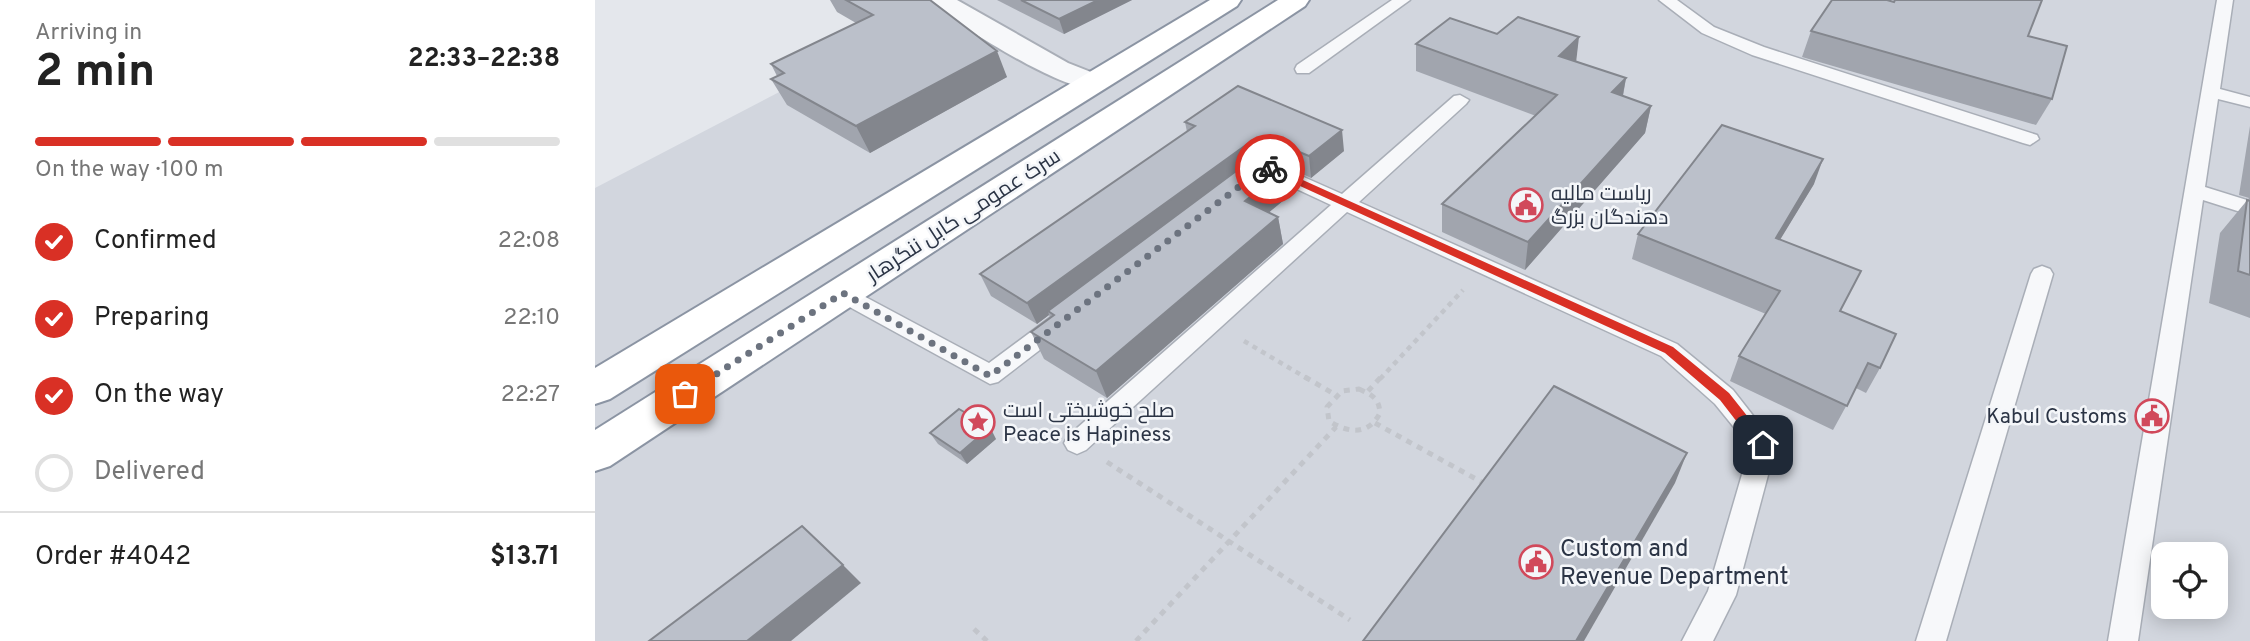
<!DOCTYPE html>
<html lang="en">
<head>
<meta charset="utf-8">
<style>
  :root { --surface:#fff; --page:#f6f6f6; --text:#222; --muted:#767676; --line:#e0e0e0; --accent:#d93025 }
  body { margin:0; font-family:Overpass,Cairo,sans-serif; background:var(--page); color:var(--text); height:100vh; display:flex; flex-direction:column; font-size:26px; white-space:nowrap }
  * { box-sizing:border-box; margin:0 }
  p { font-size:23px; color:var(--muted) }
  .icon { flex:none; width:38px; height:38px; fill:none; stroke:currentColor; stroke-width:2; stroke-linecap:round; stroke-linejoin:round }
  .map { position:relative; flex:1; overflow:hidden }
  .panel { display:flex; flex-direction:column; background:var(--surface); width:595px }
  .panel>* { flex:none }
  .fabs { position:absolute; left:1556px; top:542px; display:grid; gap:14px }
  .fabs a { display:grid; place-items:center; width:77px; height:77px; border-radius:14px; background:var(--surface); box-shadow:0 4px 18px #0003; font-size:35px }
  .pin { position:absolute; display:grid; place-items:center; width:60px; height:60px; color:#fff; margin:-30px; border-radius:14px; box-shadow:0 4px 10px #0006 }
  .courier { position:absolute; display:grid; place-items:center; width:70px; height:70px; margin:-35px; border:5px solid #d93025; border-radius:50%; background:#fff; color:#222; box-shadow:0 2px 9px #0007 }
  .summary em { font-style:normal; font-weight:700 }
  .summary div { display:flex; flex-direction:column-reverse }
  .summary { display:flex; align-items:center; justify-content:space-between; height:119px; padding:0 35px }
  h1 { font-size:46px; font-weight:700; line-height:52px }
  .bar { display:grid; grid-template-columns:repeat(4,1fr); gap:10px 7px; align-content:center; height:84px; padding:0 35px }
  .bar i { height:9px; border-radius:5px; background:var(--line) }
  .bar .on { background:var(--accent) }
  .bar p { grid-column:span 4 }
  .line { display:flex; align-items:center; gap:18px; padding:0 35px; border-top:2px solid var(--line) }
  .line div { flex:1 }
  ol { padding:0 35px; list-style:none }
  li { display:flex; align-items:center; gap:21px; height:77px }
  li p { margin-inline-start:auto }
  li .icon { padding:7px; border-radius:50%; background:var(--accent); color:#fff; stroke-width:4 }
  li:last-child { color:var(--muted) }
  li i { width:38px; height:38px; border:4px solid var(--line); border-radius:50% }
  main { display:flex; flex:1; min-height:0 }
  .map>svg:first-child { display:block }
</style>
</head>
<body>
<main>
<section class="panel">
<div class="summary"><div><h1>2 min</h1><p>Arriving in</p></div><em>22:33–22:38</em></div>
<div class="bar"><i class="on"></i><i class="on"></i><i class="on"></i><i></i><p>On the way · 100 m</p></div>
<ol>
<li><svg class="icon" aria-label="check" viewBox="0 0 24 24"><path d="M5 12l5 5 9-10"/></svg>Confirmed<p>22:08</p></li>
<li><svg class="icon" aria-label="check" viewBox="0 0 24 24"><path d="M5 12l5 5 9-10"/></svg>Preparing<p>22:10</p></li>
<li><svg class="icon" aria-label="check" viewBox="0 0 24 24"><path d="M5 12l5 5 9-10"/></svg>On the way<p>22:27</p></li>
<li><i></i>Delivered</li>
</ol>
<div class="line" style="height:91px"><div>Order #4042</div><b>$13.71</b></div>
</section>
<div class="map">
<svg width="1655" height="641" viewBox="0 0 1655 641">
  <rect width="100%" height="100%" fill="#e4e7ec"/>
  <path fill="#d2d6de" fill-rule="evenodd" d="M321,0H1655V641H0V188L334,14ZM1568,555H1620V607H1568Z"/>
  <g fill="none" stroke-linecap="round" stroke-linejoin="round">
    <defs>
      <g id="lane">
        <path d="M797,0H815L714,73H702L700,69L702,65Z"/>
        <path d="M1064,0H1082L1119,27L1169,47L1442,135L1444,139L1435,145L1428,143L1157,55L1107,33Z"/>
        <path d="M1622,0H1638L1625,89L1655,97V107L1623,99L1610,187L1655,201V215L1608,200L1543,641H1513Z"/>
        <path d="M865,95L874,100L871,104L764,202L1082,344L1138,390L1181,445L1141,595L1118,641H1087L1113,591L1155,447L1120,404L1066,356L752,212L491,450L482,454L473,450L469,443L473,436L736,205L663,171L660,167L663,163H677L747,194L859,96Z"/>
        <path d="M1447,266L1455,269L1458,274L1351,641H1321L1436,274L1439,269Z"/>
        <path d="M248,285L394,363L456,317H472L475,323L472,329L403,382L395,384L240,299L237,293L240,287Z"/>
      </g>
      <path id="street" d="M330,0H362L473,63L506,76L511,82L506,88C472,97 368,25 334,6Z"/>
      <g id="highway">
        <path d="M615,0H646L642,6L15,399L0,404V368Z"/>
        <path d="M683,0H714L710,6L15,466L0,471V430Z"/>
      </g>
    </defs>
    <use href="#lane" stroke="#a9aeb7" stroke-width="3"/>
    <use href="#street" stroke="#a9aeb7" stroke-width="4"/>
    <use href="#highway" stroke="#8b94a3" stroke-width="4"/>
    <g stroke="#c2c5cb" stroke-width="4.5" stroke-dasharray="5 5" stroke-linecap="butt">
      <path d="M649,341L713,379"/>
      <path d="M785,379L868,290"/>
    </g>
    <g stroke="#c2c5cb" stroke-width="5" stroke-dasharray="6 6" stroke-linecap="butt">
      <path d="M710,377L741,395"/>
      <path d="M764,389C777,395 784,398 785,413C773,436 753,433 734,421L732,407L747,391Z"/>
      <path d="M773,391L786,377"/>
      <path d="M780,423L890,484"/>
      <path d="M512,462L755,620"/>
      <path d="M379,629L392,641"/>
      <path d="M541,641L741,427"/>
    </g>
    <use href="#lane" fill="#f7f8fa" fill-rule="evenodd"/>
    <use href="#street" fill="#f7f8fa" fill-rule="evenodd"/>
    <use href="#highway" fill="#fff" fill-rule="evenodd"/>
  </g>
  <g fill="#a1a5ae">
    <path d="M235,0H335L412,77L275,153L192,105L176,79L182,76L176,64L261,23L242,12Z"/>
    <path d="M402,0H537L469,34Z"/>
    <path d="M1216,31L1457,99L1441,125L1207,57Z"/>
    <path d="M821,44L981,61L1031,78L1028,96L1056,106L1050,133L930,270L847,232V204L941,116L821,71Z"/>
    <path d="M590,122L749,151L716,178L697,169L700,191L674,212L683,217L688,244L512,398L449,359L436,332L455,317L454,315L442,324L396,296L385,274L592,132Z"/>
    <path d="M1655,126V318L1614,303L1625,233L1654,198L1644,195Z"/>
    <path d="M1219,184L1185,239L1246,311L1285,368L1271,393L1261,388L1238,430L1135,381L1144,356L1171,314L1037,259L1043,234Z"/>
    <path d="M335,433L401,439L372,464L343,444Z"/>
  </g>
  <g fill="#83868d">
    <path d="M503,0H537L469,34L464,19Z"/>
    <path d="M984,37L981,63L964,56Z"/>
    <path d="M402,51L412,77L275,153L261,126Z"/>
    <path d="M1031,78L1026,105L1017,92Z"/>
    <path d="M1056,106L1050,133L930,270L933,242Z"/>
    <path d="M747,130L749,151L716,178L714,156Z"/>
    <path d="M658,140L661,161L453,311L454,315L442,324L432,303Z"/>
    <path d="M1228,159L1219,184L1171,263L1181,238Z"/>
    <path d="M696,164L700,191L655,228L650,201Z"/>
    <path d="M683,217L688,244L512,398L501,371Z"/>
    <path d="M395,427L401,439L372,464L365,453Z"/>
    <path d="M1092,453L1080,483L989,641H981Z"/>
    <path d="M248,565L266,583L196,641H152Z"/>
  </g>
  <g fill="#bbc0ca" stroke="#83868d" stroke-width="2">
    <path d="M251,0H335L402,51L261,126L176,79L189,73L176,64L278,15Z"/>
    <path d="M426,0H503L464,19Z"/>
    <path d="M1237,0H1292L1299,2L1300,0H1447L1433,36L1472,46L1457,99L1216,31Z"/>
    <path d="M923,17L984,37L964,56L1031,78L1017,92L1056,106L933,242L847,204L962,95L821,44L855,18L902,34Z"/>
    <path d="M643,86L747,130L714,156L675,140H658L432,303L385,274L600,126L590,122Z"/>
    <path d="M1127,125L1228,159L1181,238L1266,271L1245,311L1301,334L1285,368L1273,363L1252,406L1144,356L1185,291L1043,234Z"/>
    <path d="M668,151L696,164L650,201L683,217L501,371L436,332L459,315L453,311Z"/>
    <path d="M1652,200L1655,201V275L1643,271Z"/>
    <path d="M959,386L1092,453L981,641H768Z"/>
    <path d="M364,409L395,427L365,453L335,433Z"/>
    <path d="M207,526L248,565L152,641H54Z"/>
  </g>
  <path fill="#d93025" d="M672,167H679L1078,347L1134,393L1172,441V449H1163L1125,400L1070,353L672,171Z"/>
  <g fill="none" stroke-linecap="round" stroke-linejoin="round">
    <path stroke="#6c737f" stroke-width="7" stroke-dasharray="0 12.6" d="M90,394L248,293L395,376L670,167L675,169"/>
  </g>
  <defs>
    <symbol id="civic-ring" viewBox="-11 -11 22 22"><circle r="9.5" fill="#f4f6f9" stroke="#d1495b" stroke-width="1.5"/><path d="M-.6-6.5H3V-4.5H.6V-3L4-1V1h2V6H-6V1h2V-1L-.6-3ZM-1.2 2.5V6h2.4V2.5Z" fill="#d1495b"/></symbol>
    <symbol id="sight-ring" viewBox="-11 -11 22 22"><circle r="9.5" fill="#f4f6f9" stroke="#d1495b" stroke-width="1.5"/><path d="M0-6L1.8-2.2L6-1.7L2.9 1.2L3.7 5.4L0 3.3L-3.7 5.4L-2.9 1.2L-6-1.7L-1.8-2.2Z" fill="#d1495b"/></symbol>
  </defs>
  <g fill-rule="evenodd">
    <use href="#civic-ring" x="912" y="186" width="38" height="38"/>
    <use href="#civic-ring" x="1538" y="397" width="38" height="38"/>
    <use href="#sight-ring" x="364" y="403" width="38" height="38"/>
    <use href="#civic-ring" x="922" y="543" width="38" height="38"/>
  </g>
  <g text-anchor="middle" stroke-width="5" stroke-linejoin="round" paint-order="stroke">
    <g font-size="21" fill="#2b3445" stroke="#f4f6f9" text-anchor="start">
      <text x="956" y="200">ریاست مالیه<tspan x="956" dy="24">دهندگان بزرگ</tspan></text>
      <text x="408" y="417">صلح خوشبختی است<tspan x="408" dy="24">Peace is Hapiness</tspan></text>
      <text x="1532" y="423" text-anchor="end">Kabul Customs</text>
    </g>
    <g font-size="21" fill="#2b3445" stroke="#f4f6f9">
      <text transform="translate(368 215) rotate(-33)" y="7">سرک عمومی کابل ننگرهار</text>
    </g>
    <g font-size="24" fill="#2b3445" stroke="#f4f6f9" text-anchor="start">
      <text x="965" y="556">Custom and<tspan x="965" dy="28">Revenue Department</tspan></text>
    </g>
  </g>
</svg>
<div class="fabs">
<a><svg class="icon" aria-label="locate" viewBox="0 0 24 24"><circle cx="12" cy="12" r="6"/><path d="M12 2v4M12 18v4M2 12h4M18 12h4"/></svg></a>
</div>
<div class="pin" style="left:90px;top:394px;background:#ea580c"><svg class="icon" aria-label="bag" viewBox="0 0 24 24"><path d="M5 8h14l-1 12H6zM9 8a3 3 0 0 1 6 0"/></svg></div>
<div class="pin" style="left:1168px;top:445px;background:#1f2937"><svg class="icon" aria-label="home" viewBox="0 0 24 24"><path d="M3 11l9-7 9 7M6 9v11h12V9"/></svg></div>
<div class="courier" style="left:675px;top:169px"><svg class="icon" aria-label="bike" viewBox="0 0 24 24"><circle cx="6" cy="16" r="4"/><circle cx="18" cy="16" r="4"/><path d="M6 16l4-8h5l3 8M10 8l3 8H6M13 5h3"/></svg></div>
</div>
</main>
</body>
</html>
